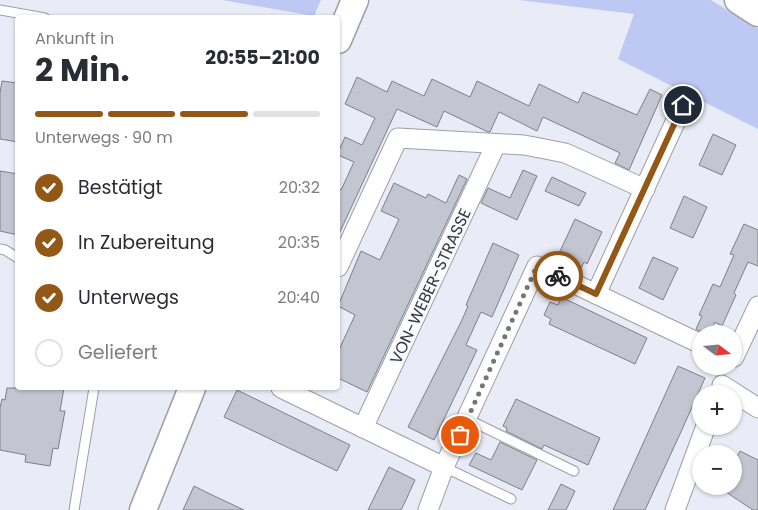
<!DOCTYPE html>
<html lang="de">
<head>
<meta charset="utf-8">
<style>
  :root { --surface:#fff; --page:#f7f7f7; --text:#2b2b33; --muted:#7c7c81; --line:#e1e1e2; --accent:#935816 }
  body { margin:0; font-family:Poppins,sans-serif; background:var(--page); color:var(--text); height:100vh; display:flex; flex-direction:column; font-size:19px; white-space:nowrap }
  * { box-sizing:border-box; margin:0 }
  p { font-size:16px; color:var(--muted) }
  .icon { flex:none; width:28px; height:28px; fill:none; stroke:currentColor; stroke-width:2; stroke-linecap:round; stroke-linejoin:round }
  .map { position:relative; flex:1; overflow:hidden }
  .details { position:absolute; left:15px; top:15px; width:325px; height:375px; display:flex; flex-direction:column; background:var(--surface); border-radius:5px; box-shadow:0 1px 4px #0004 }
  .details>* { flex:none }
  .needle { width:32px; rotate:106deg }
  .buttons { position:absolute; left:692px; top:325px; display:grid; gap:10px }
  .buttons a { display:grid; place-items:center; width:50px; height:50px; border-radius:50%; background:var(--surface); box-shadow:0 1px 4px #0004; font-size:25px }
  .pin { position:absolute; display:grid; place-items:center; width:42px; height:42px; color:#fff; margin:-21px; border:2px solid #fff; border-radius:50%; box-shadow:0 1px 5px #0007 }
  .courier { position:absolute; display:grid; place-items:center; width:50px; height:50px; margin:-25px; border:4px solid #935816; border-radius:50%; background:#fff; color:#222; box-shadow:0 1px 6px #0007 }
  .headline em { font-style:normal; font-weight:700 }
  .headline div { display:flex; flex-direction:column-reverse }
  .headline { display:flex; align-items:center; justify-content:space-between; height:85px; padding:0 20px }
  h1 { font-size:32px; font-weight:700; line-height:38px }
  .bar { display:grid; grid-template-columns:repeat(4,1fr); gap:8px 5px; align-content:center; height:60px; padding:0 20px }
  .bar i { height:6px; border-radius:4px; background:var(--line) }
  .bar .current { background:var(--accent) }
  .bar p { grid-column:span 4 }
  ol { padding:0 20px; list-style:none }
  li { display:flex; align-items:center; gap:15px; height:55px }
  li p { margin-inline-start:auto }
  li .icon { padding:5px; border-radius:50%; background:var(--accent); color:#fff; stroke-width:4 }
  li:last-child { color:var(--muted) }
  li i { width:28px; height:28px; border:2px solid var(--line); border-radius:50% }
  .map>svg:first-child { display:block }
</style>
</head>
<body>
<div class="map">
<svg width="758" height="510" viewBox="0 0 758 510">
  <rect width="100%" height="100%" fill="#e9ecf6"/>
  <g fill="#bec9f3">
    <path d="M222,0H321L314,16Z"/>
    <path d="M519,0H711L758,29V129L618,59L634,14Z"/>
  </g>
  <g fill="#c3c5d0" stroke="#7d8089">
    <path d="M357,77L387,92L392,81L424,96L432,79L470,97L477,81L529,106L539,84L578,103L583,92L637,115L650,89L662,95L629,170L615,163L620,153L543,117L537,131L499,112L490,132H488L444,111L437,127L397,109L338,236V188L341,190L354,162L338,155V153L345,137L362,145L375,118L345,104Z"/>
    <path d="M2,81L18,83V142L0,139V93Z"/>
    <path d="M713,134L736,145L722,175L699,165Z"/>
    <path d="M523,170L537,176L517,220L481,203L488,188L510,198Z"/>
    <path d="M0,171L18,174V235L0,231Z"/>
    <path d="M459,175L467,179L367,392L338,378V352L355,315L338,306L361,251L380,260L399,219L381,211L394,183L426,198L428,194L446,203Z"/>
    <path d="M552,177L586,193L579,206L545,191Z"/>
    <path d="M684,196L707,207L693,238L670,228Z"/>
    <path d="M575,219L602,232L587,264L584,262L579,273L555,262Z"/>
    <path d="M744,224L758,230V266L748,262L734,293L736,295L722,326L715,322L709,334H706L696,329L702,316L699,315L713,284L720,287L734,255L730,254Z"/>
    <path d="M493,243L519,255L492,317L481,312L475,325L466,345L477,350L434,440L408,427L462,320L468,306L466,305Z"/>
    <path d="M653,257L678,268L663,300L639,288Z"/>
    <path d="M561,297L647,338L635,364L549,324L551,319L544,315L550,302L558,305Z"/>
    <path d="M678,366L705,378L680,434L645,510H613Z"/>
    <path d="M7,388H64L60,411H65L58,449L53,448L50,466L25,462L26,455L0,450V408L2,399L5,400Z"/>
    <path d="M237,390L350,445L337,471L224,417Z"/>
    <path d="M516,399L600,438L588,465L544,445L542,449L506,431L507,428L503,426Z"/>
    <path d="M500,442L537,460L522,490L469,465L476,453L491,460Z"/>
    <path d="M740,451L758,460V510H753L717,486H734V463Z"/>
    <path d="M389,467L415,480L405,502L401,510H368Z"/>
    <path d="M561,484L575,491L566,510H548Z"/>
    <path d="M194,486L210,494L244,510H183Z"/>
  </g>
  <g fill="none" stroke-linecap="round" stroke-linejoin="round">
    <defs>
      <g id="lane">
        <path d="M0,10L45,18"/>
        <path d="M0,249L5,250L18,258"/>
        <path d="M467,419L574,471"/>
        <path d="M444,467L511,499"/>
        <path d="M74,510L94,388"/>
      </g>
      <g id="street">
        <path d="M338,267L398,138L524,145L545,149L565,153L581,160L645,189"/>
        <path d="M596,294L683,105"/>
        <path d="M734,357L758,306"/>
        <path d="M722,385L758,408"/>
        <path d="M281,388L444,467"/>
        <path d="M363,428L496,144"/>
        <path d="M428,510L444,467L537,266L701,344"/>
        <path d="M675,510L706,426"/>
      </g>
      <g id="secondary">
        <path d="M738,0L758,13"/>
        <path d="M338,40L355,0"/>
        <path d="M143,510L192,388"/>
      </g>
    </defs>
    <use href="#lane" stroke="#9d9fa9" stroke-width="11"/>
    <use href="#street" stroke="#9d9fa9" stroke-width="21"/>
    <use href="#secondary" stroke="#9d9fa9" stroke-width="29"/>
    <use href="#lane" stroke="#fff" stroke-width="9"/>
    <use href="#street" stroke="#fff" stroke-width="19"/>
    <use href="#secondary" stroke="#fff" stroke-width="26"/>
  </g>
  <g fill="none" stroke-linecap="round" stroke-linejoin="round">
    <path stroke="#74767c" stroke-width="5" stroke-dasharray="0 9" d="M460,435L537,266L558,276"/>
    <path stroke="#935816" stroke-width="6" d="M558,276L596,294L683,105"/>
  </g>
  <g text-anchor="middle" stroke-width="4.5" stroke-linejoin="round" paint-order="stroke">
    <g font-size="16" fill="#35363a" stroke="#f8f9fe">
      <text transform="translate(430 286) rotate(-65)" y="6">VON-WEBER-STRASSE</text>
    </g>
  </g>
</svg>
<div class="buttons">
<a><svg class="needle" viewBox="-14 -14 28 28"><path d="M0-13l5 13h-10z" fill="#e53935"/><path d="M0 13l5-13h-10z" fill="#7c7c81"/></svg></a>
<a>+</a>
<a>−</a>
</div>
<div class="pin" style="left:460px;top:435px;background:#ea580c"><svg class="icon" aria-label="bag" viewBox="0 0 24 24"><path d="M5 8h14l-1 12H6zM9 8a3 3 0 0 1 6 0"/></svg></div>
<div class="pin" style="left:683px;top:105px;background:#1f2937"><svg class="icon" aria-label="home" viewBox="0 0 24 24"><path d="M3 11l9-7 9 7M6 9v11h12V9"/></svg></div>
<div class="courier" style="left:558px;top:276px"><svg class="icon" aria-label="bike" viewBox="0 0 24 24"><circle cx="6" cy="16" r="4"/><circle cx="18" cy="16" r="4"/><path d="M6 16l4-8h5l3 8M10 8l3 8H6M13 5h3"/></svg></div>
<section class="details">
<div class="headline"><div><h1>2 Min.</h1><p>Ankunft in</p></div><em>20:55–21:00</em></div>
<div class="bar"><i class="current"></i><i class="current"></i><i class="current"></i><i></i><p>Unterwegs · 90 m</p></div>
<ol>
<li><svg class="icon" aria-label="check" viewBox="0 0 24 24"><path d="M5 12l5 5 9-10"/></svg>Bestätigt<p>20:32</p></li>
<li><svg class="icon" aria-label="check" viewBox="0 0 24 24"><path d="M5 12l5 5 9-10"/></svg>In Zubereitung<p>20:35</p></li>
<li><svg class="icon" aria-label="check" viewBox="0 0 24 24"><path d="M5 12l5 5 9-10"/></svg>Unterwegs<p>20:40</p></li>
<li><i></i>Geliefert</li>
</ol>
</section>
</div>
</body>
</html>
